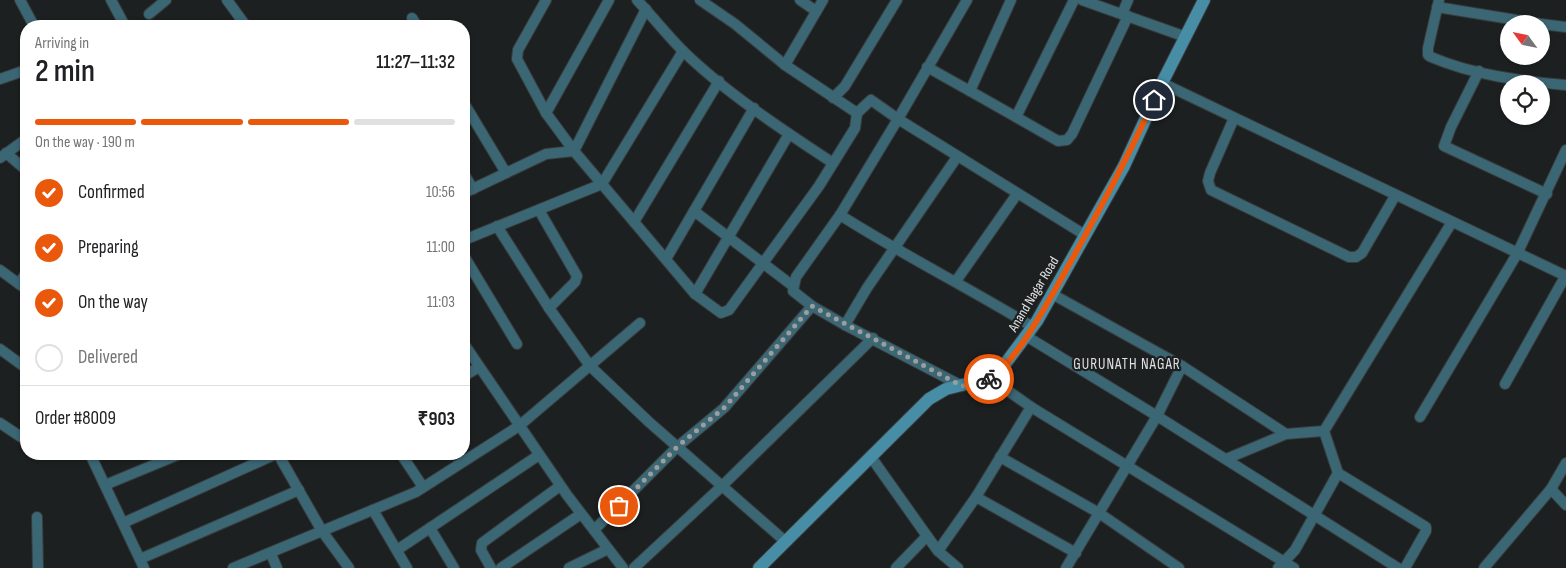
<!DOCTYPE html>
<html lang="en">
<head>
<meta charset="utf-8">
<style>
  :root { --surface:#fff; --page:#f2f2f2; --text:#202124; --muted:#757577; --line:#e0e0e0; --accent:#ea580c }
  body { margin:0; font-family:"Sofia Sans Condensed",sans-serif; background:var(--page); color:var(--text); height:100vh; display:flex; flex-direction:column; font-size:19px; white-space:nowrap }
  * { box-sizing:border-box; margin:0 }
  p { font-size:16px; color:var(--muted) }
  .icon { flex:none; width:28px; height:28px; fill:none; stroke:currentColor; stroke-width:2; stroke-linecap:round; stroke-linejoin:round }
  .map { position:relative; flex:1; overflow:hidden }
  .side { position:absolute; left:20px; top:20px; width:450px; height:440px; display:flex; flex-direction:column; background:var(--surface); border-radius:20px; box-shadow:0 1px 4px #0004 }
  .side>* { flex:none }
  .needle { width:32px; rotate:303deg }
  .fabs { position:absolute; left:1500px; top:15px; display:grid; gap:10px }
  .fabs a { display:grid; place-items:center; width:50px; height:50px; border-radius:50%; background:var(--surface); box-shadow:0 1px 4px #0004; font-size:25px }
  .pin { position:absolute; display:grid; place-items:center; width:42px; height:42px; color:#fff; margin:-21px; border:2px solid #fff; border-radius:50%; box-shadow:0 1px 5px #0007 }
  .courier { position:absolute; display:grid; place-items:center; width:50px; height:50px; margin:-25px; border:4px solid #ea580c; border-radius:50%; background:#fff; color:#222; box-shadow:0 1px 6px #0007 }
  .headline em { font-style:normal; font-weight:600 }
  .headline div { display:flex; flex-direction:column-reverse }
  .headline { display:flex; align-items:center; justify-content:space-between; height:85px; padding:0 15px }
  h1 { font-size:32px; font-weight:600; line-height:38px }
  .bar { display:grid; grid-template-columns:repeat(4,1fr); gap:8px 5px; align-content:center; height:60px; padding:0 15px }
  .bar i { height:6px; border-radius:4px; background:var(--line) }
  .bar .current { background:var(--accent) }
  .bar p { grid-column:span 4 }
  .line { display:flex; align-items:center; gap:12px; padding:0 15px; border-top:1px solid var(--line) }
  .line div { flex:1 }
  ol { padding:0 15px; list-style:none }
  li { display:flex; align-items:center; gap:15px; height:55px }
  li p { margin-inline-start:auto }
  li .icon { padding:5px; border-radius:50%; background:var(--accent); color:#fff; stroke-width:4 }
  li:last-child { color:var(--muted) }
  li i { width:28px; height:28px; border:2px solid var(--line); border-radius:50% }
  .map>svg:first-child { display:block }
</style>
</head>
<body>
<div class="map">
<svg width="1566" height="568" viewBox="0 0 1566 568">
  <rect width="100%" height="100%" fill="#1d2020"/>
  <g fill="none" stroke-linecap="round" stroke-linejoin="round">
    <defs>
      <g id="street">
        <path d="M20,0L34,26"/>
        <path d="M111,0L125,26"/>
        <path d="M227,0L246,26"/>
        <path d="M546,0L518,50L517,59L546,113"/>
        <path d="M609,0L546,113L574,151L646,9"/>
        <path d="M637,0C653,17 667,35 683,51C726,93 783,130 833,163"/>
        <path d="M700,0L735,24L785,65"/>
        <path d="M800,0L816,11"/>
        <path d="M823,0L785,65L857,113L871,100L898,119L967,0"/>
        <path d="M1011,0L970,91L1016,117"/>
        <path d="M1074,0L1016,117L1058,141L1067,140L1072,134L1128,16"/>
        <path d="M1082,0L1186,37"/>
        <path d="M1439,0L1428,48V55L1431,57C1473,75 1521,81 1566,85"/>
        <path d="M1437,7L1541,24"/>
        <path d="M149,14L166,0"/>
        <path d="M1122,14L1128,0"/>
        <path d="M412,18L417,26"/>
        <path d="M1541,24L1566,27"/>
        <path d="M927,67L970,91"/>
        <path d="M1479,71L1451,127L1444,146L1547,194"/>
        <path d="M0,79L26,70"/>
        <path d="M1162,83L1566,276"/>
        <path d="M833,98L845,86L897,0"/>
        <path d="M464,103L506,173"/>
        <path d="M1234,118L1210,173L1208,181L1211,190L1349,257H1356L1362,253L1395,196"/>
        <path d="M6,153L26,170"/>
        <path d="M0,158L26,139"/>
        <path d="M464,174L473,189"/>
        <path d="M464,193L546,154L574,151L695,294L721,313L729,310L819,186L855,128L857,113"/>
        <path d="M539,210L577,276L575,282L549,308"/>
        <path d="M694,211L793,286"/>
        <path d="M840,215C903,255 969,288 1033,327"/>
        <path d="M634,222L719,81"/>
        <path d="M497,226L549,308L590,366L649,422L786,542"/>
        <path d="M464,240L602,184L683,51"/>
        <path d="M464,256L517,344"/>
        <path d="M666,259L754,108"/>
        <path d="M0,270L26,289"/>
        <path d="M956,281L1017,194"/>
        <path d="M19,284L26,273"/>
        <path d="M695,294L789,134"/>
        <path d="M1052,294L1182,366L1286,434"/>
        <path d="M845,325L867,288L957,157"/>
        <path d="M1026,336L1157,416L1398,568"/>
        <path d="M464,344L567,495L623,568"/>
        <path d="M0,349L26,368"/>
        <path d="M464,376L479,367"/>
        <path d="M1505,384L1566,275"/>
        <path d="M962,386L845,325L812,306L793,291L796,277L840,215L898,119L1085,235"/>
        <path d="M1031,407L1294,568"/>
        <path d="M1420,417L1517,254L1566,150"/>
        <path d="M0,423L21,437"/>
        <path d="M90,454L144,568"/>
        <path d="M278,454L322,531L349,568"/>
        <path d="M401,454L423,487"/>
        <path d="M871,457L927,536L896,568"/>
        <path d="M1000,457L1099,513L1179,568"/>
        <path d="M1226,459L1286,434L1324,431"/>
        <path d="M1338,473L1426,527V531L1405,568"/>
        <path d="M105,485L180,454"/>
        <path d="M1551,489L1566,505"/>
        <path d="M976,497L1076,553"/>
        <path d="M373,510L407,568"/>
        <path d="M37,517L38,568"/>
        <path d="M123,523L276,454"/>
        <path d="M430,528L454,568"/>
        <path d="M594,530L677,447L724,408L812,306"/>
        <path d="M927,536L938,551L958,568"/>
        <path d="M397,550L539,455"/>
        <path d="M938,551L976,497L1031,407L990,378"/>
        <path d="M271,554L277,568"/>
        <path d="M140,559L299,490"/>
        <path d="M233,568L416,492L519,426L640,323"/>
        <path d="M491,568L481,550L482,543L560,486"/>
        <path d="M501,568L581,514"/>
        <path d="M569,568L608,549"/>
        <path d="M634,568L721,487L873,338"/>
        <path d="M1066,568L1157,416L1182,366"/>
        <path d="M1278,568L1295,550L1338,473L1324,431L1452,222"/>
        <path d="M1484,568L1551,489L1566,463"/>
      </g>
      <path id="secondary" d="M759,568L929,399L946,389L990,378L1005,364L1037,321L1124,166L1162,83L1204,0"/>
    </defs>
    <use href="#street" stroke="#383b3b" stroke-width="12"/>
    <use href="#secondary" stroke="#383b3b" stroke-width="14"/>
    <use href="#street" stroke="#3b6674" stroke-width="10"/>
    <use href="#secondary" stroke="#468da5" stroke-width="12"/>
  </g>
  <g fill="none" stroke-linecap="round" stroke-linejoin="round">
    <path stroke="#9c9e9e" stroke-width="5" stroke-dasharray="0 9" d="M619,506L677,447L724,408L812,306L962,386L989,379"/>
    <path stroke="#ea580c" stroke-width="6" d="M989,379C1016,363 1049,300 1065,272C1097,214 1127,160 1154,100"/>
  </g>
  <g text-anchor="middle" stroke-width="4.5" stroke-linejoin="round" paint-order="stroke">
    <g font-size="14" fill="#e0e2e2" stroke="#1d2020">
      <text transform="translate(1033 294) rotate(-59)" y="5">Anand Nagar Road</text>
    </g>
    <g font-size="15" letter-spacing="1" fill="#e0e2e2" stroke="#1d2020">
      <text x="1127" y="369">GURUNATH NAGAR</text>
    </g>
  </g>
</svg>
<div class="fabs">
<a><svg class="needle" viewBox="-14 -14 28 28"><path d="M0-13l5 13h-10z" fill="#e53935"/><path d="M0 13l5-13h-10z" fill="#757577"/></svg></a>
<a><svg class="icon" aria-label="locate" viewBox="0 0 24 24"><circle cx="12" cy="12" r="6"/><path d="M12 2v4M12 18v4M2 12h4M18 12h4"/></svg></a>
</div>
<div class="pin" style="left:619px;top:506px;background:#ea580c"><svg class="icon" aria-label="bag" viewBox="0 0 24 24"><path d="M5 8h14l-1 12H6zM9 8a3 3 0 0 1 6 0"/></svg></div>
<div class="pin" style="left:1154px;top:100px;background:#1f2937"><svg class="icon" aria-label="home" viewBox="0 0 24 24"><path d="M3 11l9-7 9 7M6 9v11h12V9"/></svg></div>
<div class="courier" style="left:989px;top:379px"><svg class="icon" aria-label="bike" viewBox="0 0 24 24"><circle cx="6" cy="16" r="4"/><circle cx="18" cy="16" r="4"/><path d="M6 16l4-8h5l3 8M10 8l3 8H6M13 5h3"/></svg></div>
<section class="side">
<div class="headline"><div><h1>2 min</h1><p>Arriving in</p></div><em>11:27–11:32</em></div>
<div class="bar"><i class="current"></i><i class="current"></i><i class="current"></i><i></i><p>On the way · 190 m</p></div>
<ol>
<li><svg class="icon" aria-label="check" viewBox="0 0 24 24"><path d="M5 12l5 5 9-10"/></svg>Confirmed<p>10:56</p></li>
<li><svg class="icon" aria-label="check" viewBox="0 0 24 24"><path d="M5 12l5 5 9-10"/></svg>Preparing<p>11:00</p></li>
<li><svg class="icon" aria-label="check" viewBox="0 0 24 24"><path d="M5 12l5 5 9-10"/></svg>On the way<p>11:03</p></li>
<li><i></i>Delivered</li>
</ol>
<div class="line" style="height:65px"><div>Order #8009</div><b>₹903</b></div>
</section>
</div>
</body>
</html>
